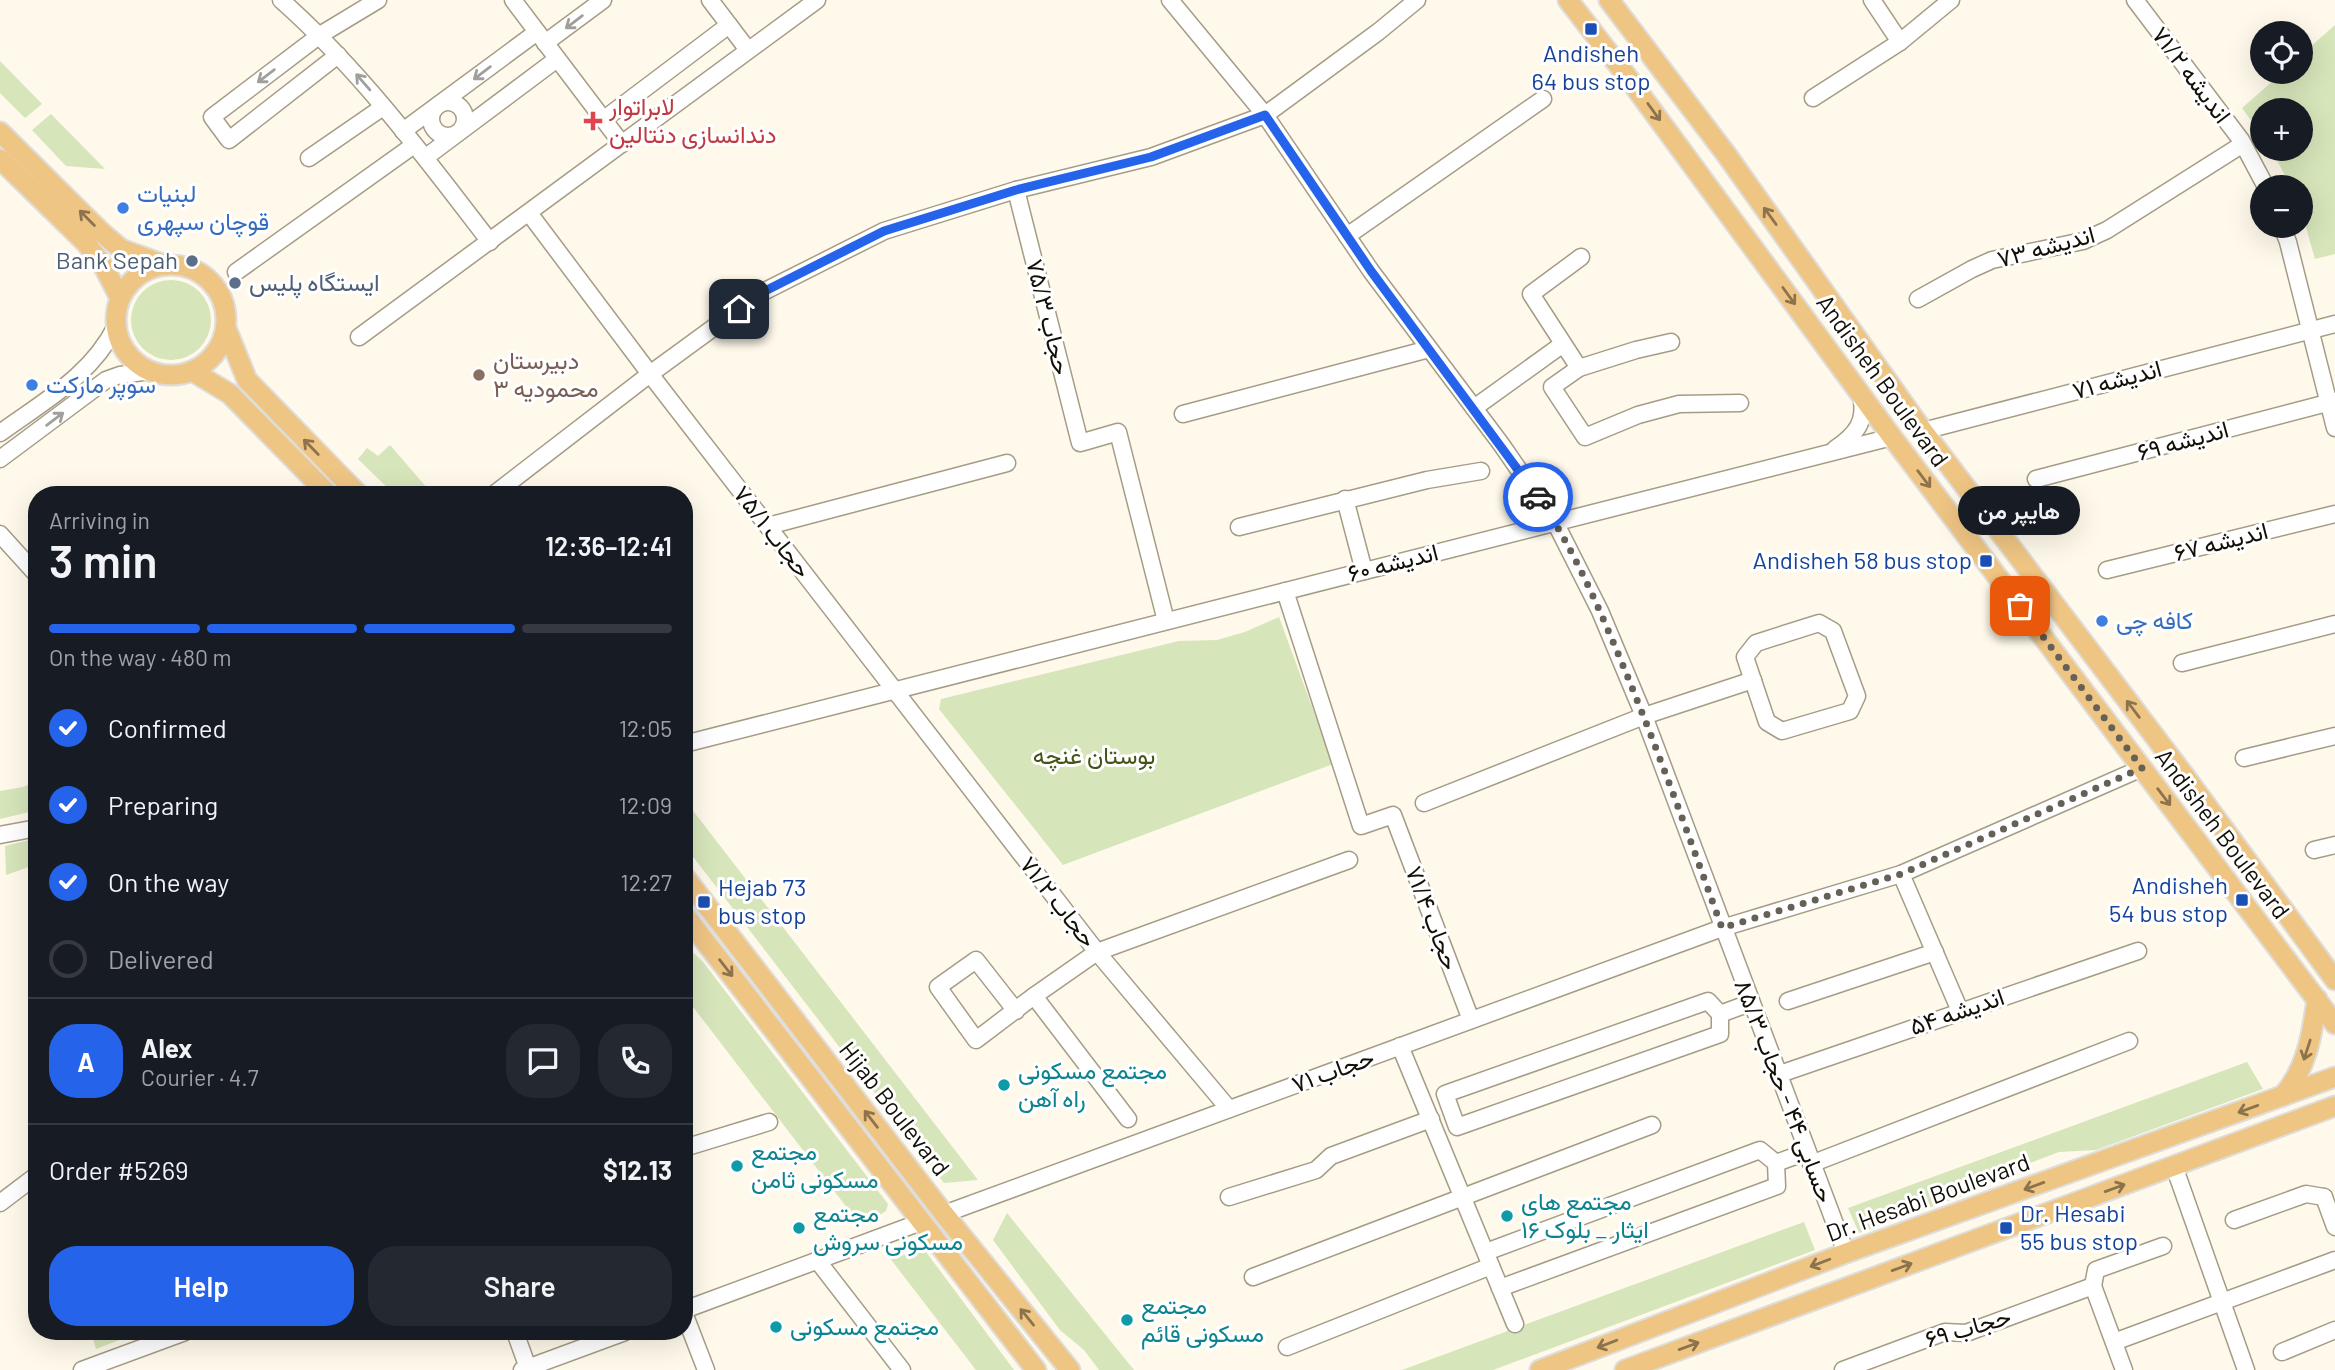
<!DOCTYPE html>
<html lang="en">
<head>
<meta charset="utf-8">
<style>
  :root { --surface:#171b24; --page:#242831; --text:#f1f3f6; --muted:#9ea1a6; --line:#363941; --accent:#2563eb }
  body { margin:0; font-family:Barlow,Vazirmatn,sans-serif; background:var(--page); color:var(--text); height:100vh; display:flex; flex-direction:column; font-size:26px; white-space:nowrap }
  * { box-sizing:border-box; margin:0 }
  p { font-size:23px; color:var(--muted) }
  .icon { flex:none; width:38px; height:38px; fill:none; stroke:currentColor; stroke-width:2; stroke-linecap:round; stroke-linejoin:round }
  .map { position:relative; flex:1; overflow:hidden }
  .details { position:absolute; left:28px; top:486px; width:665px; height:854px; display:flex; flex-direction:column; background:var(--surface); border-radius:28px; box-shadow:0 7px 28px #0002 }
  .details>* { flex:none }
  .controls { position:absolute; left:2250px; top:21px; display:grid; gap:14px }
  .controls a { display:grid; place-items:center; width:63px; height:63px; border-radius:50%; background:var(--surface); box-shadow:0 7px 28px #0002; font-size:35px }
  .pin { position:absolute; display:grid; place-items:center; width:60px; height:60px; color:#fff; margin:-30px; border-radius:14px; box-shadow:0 4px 10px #0006 }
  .courier { position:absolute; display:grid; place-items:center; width:70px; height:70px; margin:-35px; border:5px solid #2563eb; border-radius:50%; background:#fff; color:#222; box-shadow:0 2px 9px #0007 }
  .bubble { position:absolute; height:49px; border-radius:24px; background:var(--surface); box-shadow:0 7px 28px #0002; font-size:23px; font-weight:600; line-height:49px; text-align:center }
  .overview em { font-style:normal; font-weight:600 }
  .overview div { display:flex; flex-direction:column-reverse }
  .overview { display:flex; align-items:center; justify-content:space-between; height:119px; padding:0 21px }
  h1 { font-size:46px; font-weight:600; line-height:52px }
  .bar { display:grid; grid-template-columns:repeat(4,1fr); gap:10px 7px; align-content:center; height:84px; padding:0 21px }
  .bar i { height:9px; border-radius:5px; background:var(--line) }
  .bar .active { background:var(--accent) }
  .bar p { grid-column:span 4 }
  .line { display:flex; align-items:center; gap:18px; padding:0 21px; border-top:2px solid var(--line) }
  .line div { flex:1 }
  .round { display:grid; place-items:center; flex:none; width:74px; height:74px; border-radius:28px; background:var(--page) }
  ol { padding:0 21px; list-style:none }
  li { display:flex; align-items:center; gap:21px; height:77px }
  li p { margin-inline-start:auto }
  li .icon { padding:7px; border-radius:50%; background:var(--accent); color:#fff; stroke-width:4 }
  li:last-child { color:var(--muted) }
  li i { width:38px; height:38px; border:4px solid var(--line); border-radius:50% }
  .primary-button { display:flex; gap:14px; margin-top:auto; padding:14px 21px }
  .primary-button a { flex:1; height:80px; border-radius:28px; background:var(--accent); color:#fff; font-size:28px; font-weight:600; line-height:80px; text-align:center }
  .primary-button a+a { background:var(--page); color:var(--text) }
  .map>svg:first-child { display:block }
</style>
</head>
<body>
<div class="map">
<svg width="2335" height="1370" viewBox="0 0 2335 1370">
  <rect width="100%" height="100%" fill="#fef9ea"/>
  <g fill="#d6e5ba">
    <path d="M2335,25V254L2315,259L2301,210V187H2291L2271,149H2301V110H2263V137L2242,108L2283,72H2301V55Z"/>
    <path d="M0,61L42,104L25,118L0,93Z"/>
    <path d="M51,114L105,169L66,166L32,130Z"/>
    <circle cx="171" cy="320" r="40"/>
    <path d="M390,445L433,495H395L358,459L367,448L378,456Z"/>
    <path d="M1279,617L1333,764L1063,865L939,709L941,699L1179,641L1217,640L1245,632Z"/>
    <path d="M37,781V808L29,812L0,819V791L23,787Z"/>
    <path d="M684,799L978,1180L944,1183L684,845Z"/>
    <path d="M37,838V864L6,875L5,846Z"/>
    <path d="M684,944L703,962L888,1204L886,1211L861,1226L684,995Z"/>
    <path d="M2247,1062L2263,1089L2096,1150L2059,1152L1988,1179L1970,1193L1859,1233L1848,1208Z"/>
    <path d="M1007,1213L1134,1370H1099L1084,1350L1060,1330L993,1240Z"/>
    <path d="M1804,1222L1815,1250L1493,1370H1402Z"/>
    <path d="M926,1252L1014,1370H976L889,1257Z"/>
    <path d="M91,1332H140L96,1349Z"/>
  </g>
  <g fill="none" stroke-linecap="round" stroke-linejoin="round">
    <defs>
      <g id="minor">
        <path d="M281,0C361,71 425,157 490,242"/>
        <path d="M513,0L622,144"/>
        <path d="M710,0L748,50"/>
        <path d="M1170,0L1265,115L1371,271L1501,444L1555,522L1600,611L1644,716L1846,1253"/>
        <path d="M1872,0L1900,42"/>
        <path d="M2135,0L2241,140L2266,187"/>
        <path d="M545,43L603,0"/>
        <path d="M338,55L229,140L212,117L320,35L378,0"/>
        <path d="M1813,98L1900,42L1951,0"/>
        <circle cx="448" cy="119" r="17"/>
        <path d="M603,120L729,25"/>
        <path d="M403,131L537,32"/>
        <path d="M426,157L557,59"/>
        <path d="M309,158L383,107"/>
        <path d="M1016,190L1080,443L1118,432L1166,621"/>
        <path d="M529,213L650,374L1097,952L1229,1109"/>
        <path d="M2282,226L2288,242L2335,428"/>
        <path d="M1347,236L1543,99"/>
        <path d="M236,272L414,145"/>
        <path d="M1918,299L1972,269L1992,260L2083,241L2107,230L2243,144"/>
        <path d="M359,337L817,0"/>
        <path d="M1671,342L1636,350L1579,368L1552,387L1585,437L1638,415L1679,404L1740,403"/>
        <path d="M1579,368L1531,294L1581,257"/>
        <path d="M1474,408L1563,344"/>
        <path d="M1183,414L1429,349"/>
        <path d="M1923,431L2335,324"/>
        <path d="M0,433C44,401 91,376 116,326"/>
        <path d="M1835,449C1856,435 1867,421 1861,396"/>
        <path d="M0,459L106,380L120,375L150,371"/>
        <path d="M2036,479L2335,401"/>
        <path d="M493,495L650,374L761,293L884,231L1016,190L1151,157L1265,115L1378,32L1417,0"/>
        <path d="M1345,499L1364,571"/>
        <path d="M768,526L1007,463"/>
        <path d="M1239,527L1427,480L1481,471"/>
        <path d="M0,534L37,575"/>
        <path d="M2107,570L2335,514"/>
        <path d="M1285,591L1361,826L1393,815L1471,1020"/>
        <path d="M1819,623L1833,631L1857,696L1850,711L1782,731L1767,722L1745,657L1756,643Z"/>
        <path d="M2182,663L2335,624"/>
        <path d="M684,744L1892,437"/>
        <path d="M2244,758L2335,736"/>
        <path d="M1424,803L1644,716L1753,680"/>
        <path d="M0,835L37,828"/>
        <path d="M2314,850L2335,845"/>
        <path d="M1901,874L1960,1011"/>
        <path d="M1708,1001L1720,1014V1034L1457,1127L1445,1094Z"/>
        <path d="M1788,1001L1935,952"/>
        <path d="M1016,1011L976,960L938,987L976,1040L1034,996"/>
        <path d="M1720,1014L1750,1003"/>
        <path d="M1400,1046L1515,1324"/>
        <path d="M1777,1075L2138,951"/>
        <path d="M1128,1119L1034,996L1097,952L1349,860"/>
        <path d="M684,1148L769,1122"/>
        <path d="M1776,1163L1806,1152"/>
        <path d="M1811,1164L2129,1041"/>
        <path d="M2174,1166L2246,1370"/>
        <path d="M1229,1197L1316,1170L1331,1156L1431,1119"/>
        <path d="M2324,1197L2335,1227"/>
        <path d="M0,1203L37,1175"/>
        <path d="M944,1214L1722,928L1901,874L2142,768"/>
        <path d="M2234,1220L2306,1194L2324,1197"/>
        <path d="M1486,1252L1760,1150L1776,1163L1777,1186L1500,1288"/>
        <path d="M817,1260L902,1370"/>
        <path d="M1253,1277L1652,1125"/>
        <path d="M2093,1286L2124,1370"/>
        <path d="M2093,1286L2096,1270L2163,1246"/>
        <path d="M684,1310L921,1222"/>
        <path d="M684,1313L706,1370"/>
        <path d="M515,1332L528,1368"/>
        <path d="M2114,1342L2335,1260"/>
        <path d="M1287,1347L1491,1266"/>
        <path d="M2282,1352L2335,1330"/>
        <path d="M82,1370L185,1332"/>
        <path d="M522,1370L625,1332"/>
        <path d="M1843,1370L1945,1332L1966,1333L2093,1286"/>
      </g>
      <g id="major">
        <path d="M1568,0L1629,79L1892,437L2335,1024"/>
        <path d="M1609,0L1726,154L1923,431L2184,775L2335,980"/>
        <path d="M0,132L101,232L121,249L165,265"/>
        <path d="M0,159L86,243L104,267L120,298"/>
        <circle cx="171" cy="320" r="55"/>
        <path d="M226,328L247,380L359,495"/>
        <path d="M192,371L230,394L329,495"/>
        <path d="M684,876L944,1214L1070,1370"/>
        <path d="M684,914L1036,1370"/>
        <path d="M2283,1096C2307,1068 2312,1035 2317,999"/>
        <path d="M1540,1370L1846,1253L2335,1077"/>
        <path d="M1625,1370L2335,1106"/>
      </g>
    </defs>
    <use href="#minor" stroke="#a59c86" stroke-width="19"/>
    <use href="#major" stroke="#dedddc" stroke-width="23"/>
    <use href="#minor" stroke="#fff" stroke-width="16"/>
    <use href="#major" stroke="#efc584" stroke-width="19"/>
  </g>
  <defs><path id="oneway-shaft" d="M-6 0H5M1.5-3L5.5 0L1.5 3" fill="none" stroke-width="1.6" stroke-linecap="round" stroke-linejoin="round" transform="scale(1.75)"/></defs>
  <g stroke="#a09f9c">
    <use href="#oneway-shaft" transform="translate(574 22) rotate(143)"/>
    <use href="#oneway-shaft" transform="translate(482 73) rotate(143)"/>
    <use href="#oneway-shaft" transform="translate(266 76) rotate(143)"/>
    <use href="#oneway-shaft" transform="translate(363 82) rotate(-131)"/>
    <use href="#oneway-shaft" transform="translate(55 419) rotate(-37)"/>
  </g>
  <g stroke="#8c734c">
    <use href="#oneway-shaft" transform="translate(1654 112) rotate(54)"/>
    <use href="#oneway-shaft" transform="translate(1770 216) rotate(-126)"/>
    <use href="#oneway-shaft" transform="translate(87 218) rotate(-135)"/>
    <use href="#oneway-shaft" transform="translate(1789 296) rotate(54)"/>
    <use href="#oneway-shaft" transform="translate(311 447) rotate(-134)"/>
    <use href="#oneway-shaft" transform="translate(1924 479) rotate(53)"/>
    <use href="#oneway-shaft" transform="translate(2133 709) rotate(-127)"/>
    <use href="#oneway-shaft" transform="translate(2164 797) rotate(53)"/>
    <use href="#oneway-shaft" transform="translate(726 968) rotate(52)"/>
    <use href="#oneway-shaft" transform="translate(2307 1050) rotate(108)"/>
    <use href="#oneway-shaft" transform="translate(2248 1109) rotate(160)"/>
    <use href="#oneway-shaft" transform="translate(871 1119) rotate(-128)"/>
    <use href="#oneway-shaft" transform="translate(2034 1186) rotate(160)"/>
    <use href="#oneway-shaft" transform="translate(2115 1188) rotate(-20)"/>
    <use href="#oneway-shaft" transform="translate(1820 1263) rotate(159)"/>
    <use href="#oneway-shaft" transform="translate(1902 1267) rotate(-20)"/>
    <use href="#oneway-shaft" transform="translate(1027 1317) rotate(-129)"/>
    <use href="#oneway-shaft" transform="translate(1607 1344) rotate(159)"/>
    <use href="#oneway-shaft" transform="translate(1689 1346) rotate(-20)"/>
  </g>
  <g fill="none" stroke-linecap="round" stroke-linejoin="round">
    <path stroke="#656156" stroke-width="7" stroke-dasharray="0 12.6" d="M1538,497C1573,547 1598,606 1622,663C1658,750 1690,839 1722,928L1901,874L2142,768L2020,606"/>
    <path stroke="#2563eb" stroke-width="9" d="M739,309L761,293L884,231L1016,190L1151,157L1265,115L1371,271L1538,497"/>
  </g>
  <g fill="#1a4fb4" stroke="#fff" stroke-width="2.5">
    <rect x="1584" y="22" width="14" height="14" rx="3.5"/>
    <rect x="1979" y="554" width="14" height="14" rx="3.5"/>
    <rect x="2235" y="893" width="14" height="14" rx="3.5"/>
    <rect x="697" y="895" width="14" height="14" rx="3.5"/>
    <rect x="1999" y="1221" width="14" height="14" rx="3.5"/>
  </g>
  <path fill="#e0444e" stroke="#fff" stroke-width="2.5" d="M589.5 110.5h7v7h7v7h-7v7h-7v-7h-7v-7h7z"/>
  <g fill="#3f7fe0" stroke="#fff" stroke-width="2.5">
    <circle cx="123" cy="208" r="7"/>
    <circle cx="32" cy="385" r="7"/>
    <circle cx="2102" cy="621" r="7"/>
  </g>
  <g fill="#5c6f8a" stroke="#fff" stroke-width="2.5">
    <circle cx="192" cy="261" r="7"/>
    <circle cx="235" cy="283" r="7"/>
  </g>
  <circle fill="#8d6e63" stroke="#fff" stroke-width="2.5" cx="479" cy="375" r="7"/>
  <g fill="#0f9aa8" stroke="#fff" stroke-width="2.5">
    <circle cx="1004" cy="1085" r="7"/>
    <circle cx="737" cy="1166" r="7"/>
    <circle cx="1507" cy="1216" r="7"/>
    <circle cx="799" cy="1228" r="7"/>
    <circle cx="1127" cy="1320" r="7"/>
    <circle cx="776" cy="1327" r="7"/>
  </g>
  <g text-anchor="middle" stroke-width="6" stroke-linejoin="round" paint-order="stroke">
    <g font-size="24" fill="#164399" stroke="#fff" text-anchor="end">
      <text x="1591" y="62" text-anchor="middle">Andisheh<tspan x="1591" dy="28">64 bus stop</tspan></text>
      <text x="1972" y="569">Andisheh 58 bus stop</text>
      <text x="2228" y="894">Andisheh<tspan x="2228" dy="28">54 bus stop</tspan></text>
      <text x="718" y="896" text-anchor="start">Hejab 73<tspan x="718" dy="28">bus stop</tspan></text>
      <text x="2020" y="1222" text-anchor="start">Dr. Hesabi<tspan x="2020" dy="28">55 bus stop</tspan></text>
    </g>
    <g font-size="24" fill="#120f07" stroke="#fff">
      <text transform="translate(2191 75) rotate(53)" y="8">اندیشه ۷۱/۲</text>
      <text transform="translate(2046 247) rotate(-15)" y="8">اندیشه ۷۳</text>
      <text transform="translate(1048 317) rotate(76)" y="8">حجاب ۷۵/۳</text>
      <text transform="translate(2117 380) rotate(-15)" y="8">اندیشه ۷۱</text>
      <text transform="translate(1882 381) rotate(54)" y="8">Andisheh Boulevard</text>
      <text transform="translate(2183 441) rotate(-15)" y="8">اندیشه ۶۹</text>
      <text transform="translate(772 532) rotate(52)" y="8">حجاب ۷۵/۱</text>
      <text transform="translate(2221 542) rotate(-14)" y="8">اندیشه ۶۷</text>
      <text transform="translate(1393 563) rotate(-14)" y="8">اندیشه ۶۰</text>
      <text transform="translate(2222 834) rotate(53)" y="8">Andisheh Boulevard</text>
      <text transform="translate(1058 902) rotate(52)" y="8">حجاب ۷۱/۲</text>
      <text transform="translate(1432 918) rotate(69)" y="8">حجاب ۷۱/۴</text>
      <text transform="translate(1957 1012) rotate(-19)" y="8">اندیشه ۵۴</text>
      <text transform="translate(1333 1071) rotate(-20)" y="8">حجاب ۷۱</text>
      <text transform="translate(1784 1091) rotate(69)" y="8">حسابی ۴۴ - حجاب ۸۵/۳</text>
      <text transform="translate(894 1109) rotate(52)" y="8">Hijab Boulevard</text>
      <text transform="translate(1928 1198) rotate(-20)" y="8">Dr. Hesabi Boulevard</text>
      <text transform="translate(1968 1328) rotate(-16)" y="8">حجاب ۶۹</text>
    </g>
    <g font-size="24" fill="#be3a42" stroke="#fff" text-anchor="start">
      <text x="609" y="115">لابراتوار<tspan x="609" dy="28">دندانسازی دنتالین</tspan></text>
    </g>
    <g font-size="24" fill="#366cbe" stroke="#fff" text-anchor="start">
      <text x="137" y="202">لبنیات<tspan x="137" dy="28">قوچان سپهری</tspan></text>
      <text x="46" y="393">سوپر مارکت</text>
      <text x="2116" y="629">کافه چی</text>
    </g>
    <g font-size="24" fill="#4e5e75" stroke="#fff" text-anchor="end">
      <text x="178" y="269">Bank Sepah</text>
      <text x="249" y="291" text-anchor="start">ایستگاه پلیس</text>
    </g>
    <g font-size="24" fill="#785e54" stroke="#fff" text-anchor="start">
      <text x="493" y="369">دبیرستان<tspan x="493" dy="28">محمودیه ۳</tspan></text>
    </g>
    <g font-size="24" fill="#425315" stroke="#fff">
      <text x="1094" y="764">بوستان غنچه</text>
    </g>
    <g font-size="24" fill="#0d838f" stroke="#fff" text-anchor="start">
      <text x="1018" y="1079">مجتمع مسکونی<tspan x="1018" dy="28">راه آهن</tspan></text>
      <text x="751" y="1160">مجتمع<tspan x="751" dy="28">مسکونی ثامن</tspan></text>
      <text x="1521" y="1210">مجتمع های<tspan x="1521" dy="28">ایثار _ بلوک ۱۶</tspan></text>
      <text x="813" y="1222">مجتمع<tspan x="813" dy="28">مسکونی سروش</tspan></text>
      <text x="1141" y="1314">مجتمع<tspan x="1141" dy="28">مسکونی قائم</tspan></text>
      <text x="790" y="1335">مجتمع مسکونی</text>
    </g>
  </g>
</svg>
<div class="controls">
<a><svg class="icon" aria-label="locate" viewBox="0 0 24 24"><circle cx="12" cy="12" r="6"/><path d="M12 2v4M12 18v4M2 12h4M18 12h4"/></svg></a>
<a>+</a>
<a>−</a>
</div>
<div class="pin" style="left:2020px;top:606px;background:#ea580c"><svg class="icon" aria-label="bag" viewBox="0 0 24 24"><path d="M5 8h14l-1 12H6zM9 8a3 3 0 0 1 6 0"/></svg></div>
<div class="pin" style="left:739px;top:309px;background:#1f2937"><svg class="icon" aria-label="home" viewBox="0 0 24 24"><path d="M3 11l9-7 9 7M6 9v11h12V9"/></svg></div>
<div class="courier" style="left:1538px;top:497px"><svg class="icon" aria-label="car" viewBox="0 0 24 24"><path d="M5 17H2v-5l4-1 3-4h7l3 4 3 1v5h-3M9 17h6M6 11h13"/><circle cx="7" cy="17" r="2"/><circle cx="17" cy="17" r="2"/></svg></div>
<div class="bubble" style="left:1958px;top:486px;width:122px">هایپر من</div>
<section class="details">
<div class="overview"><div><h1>3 min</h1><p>Arriving in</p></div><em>12:36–12:41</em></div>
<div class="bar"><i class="active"></i><i class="active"></i><i class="active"></i><i></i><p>On the way · 480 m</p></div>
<ol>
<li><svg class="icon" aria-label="check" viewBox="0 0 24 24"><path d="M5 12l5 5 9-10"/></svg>Confirmed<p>12:05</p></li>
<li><svg class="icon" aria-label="check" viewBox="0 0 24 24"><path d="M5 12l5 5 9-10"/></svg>Preparing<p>12:09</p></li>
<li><svg class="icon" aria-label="check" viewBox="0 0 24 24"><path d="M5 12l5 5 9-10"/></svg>On the way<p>12:27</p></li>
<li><i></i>Delivered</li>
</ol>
<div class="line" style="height:126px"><b class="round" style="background:var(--accent);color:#fff">A</b><div><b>Alex</b><p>Courier · 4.7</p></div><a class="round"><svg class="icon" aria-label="chat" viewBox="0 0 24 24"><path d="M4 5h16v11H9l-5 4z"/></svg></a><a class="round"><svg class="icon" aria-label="phone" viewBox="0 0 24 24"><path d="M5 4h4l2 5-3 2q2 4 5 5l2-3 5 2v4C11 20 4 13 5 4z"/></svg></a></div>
<div class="line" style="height:91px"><div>Order #5269</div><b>$12.13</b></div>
<div class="primary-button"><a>Help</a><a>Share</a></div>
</section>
</div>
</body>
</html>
